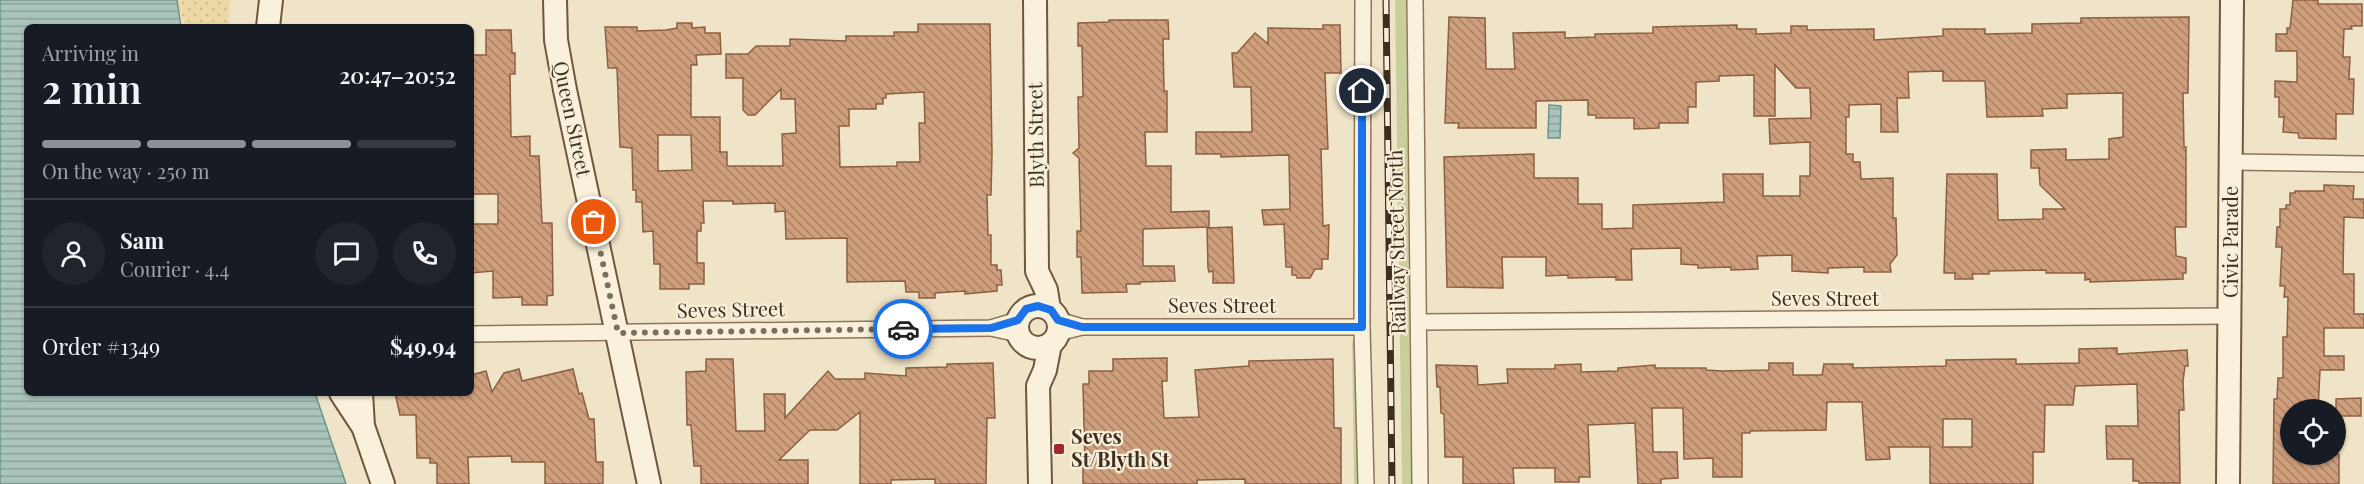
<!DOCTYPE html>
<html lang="en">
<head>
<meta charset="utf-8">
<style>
  :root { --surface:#171b24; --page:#20242c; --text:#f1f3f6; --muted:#9ea1a6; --line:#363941; --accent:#8c9099 }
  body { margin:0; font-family:"Playfair Display",serif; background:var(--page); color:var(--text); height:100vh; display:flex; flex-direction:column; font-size:22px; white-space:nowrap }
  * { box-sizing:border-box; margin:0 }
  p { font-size:20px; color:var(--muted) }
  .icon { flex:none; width:33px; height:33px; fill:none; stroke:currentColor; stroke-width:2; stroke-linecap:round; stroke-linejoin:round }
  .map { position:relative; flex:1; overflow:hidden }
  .sheet { position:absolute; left:24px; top:24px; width:450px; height:372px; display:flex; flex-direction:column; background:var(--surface); border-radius:9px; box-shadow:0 2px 4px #0004 }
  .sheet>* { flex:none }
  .buttons { position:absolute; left:2280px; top:399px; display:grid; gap:12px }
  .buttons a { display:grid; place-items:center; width:66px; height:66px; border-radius:50%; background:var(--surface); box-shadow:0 2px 4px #0004; font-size:30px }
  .pin { position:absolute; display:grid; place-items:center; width:51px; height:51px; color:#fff; margin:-26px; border:3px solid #fff; border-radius:50%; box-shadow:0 2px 6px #0007 }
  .courier { position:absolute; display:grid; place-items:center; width:60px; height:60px; margin:-30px; border:4px solid #1a73e8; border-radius:50%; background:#fff; color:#222; box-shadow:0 2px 8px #0007 }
  .summary em { font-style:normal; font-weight:600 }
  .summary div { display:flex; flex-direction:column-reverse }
  .summary { display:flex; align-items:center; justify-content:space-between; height:102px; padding:0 18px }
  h1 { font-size:39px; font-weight:600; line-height:45px }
  .bar { display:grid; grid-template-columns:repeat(4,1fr); gap:9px 6px; align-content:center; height:72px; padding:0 18px }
  .bar i { height:8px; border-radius:4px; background:var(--line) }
  .bar .selected { background:var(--accent) }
  .bar p { grid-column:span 4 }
  .line { display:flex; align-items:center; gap:15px; padding:0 18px; border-top:2px solid var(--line) }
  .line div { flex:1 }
  .round { display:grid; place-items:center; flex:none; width:63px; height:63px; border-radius:32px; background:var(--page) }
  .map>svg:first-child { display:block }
</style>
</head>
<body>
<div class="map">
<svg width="2364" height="484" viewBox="0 0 2364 484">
  <defs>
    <pattern id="sand-dots" width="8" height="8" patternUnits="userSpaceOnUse" patternTransform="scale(1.5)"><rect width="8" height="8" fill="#ecd9a5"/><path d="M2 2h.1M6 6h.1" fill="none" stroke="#cbbb8e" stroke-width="1.8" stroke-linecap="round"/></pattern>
    <pattern id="water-rules" width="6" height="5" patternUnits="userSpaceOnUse" patternTransform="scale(1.5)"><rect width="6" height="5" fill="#a9c4bc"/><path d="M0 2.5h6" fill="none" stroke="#8ba098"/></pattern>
    <pattern id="building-back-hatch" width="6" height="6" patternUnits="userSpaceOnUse" patternTransform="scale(1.5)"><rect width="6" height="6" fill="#cf9f7d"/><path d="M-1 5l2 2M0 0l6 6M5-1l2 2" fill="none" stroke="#a98266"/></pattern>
  </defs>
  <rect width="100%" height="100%" fill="#f0e4c8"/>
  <g fill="#c9cf9b">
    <path d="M1395,0H1406L1411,484H1402Z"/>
    <path d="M1352,341H1354L1359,351V484H1354Z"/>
  </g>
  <path fill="url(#sand-dots)" d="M177,0H230L229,27H186L179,11Z"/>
  <g fill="url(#water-rules)" stroke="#6f938a" stroke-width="1.5">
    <path d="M0,0H177L181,27H27V393H315L346,484H0Z"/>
    <path d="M1549,105L1561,106L1560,138H1548Z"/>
  </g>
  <g fill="url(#building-back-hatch)" stroke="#8d5f41" stroke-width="1.5" fill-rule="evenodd">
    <path d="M2293,0H2318V4H2362V26H2351L2352,29H2344L2343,57H2350L2349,79H2354L2353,114H2336V139L2299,138L2298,133L2283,132L2284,117H2279V97H2275V81L2297,82V51H2276V34H2287V28H2290Z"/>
    <path d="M1449,17L1485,18L1486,69H1515L1513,33L1565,32V38L1595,37V34L1653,33V27L1737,25V29H1756V34L1791,33V26H1807V30L1874,29V40L1943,36V29H1985V34L2032,33V24L2081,23V18L2189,17L2188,93H2183L2184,147H2186V227H2175L2176,256L2186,258V273H2183V279L2090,282V279L2085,280V273H2046V270L1989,271V274H1972L1973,279H1955V273H1944L1947,174H1997L1998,220L2043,219V209H2065L2040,185L2039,168H2031V150L2066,149V160L2109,159V139L2123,137V93L2067,94V108L2042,109L2043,116L1987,117L1985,81H1943V71L1908,72L1909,98H1897L1898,132H1881V104L1849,105V117H1846V154H1853V162H1860L1861,179L1893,178V218H1896L1897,255L1890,264L1891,272H1864V267L1828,268V273L1792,271V255L1757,256L1758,269L1731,270V267L1698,268V265L1681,264V248L1631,249L1632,280H1616V277L1568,278V275L1546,276V257H1502L1503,288L1447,287L1444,157L1534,154V178H1578V204H1602V229L1633,228V205L1724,202L1723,174H1763V196H1800V176H1810V142L1770,144L1769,119L1811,118L1810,88H1796L1775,65V116H1754V75L1719,76V81L1696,82V107H1688V123H1659V128L1634,129V118H1596V115H1588V100L1536,101V128H1458L1459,123H1445Z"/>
    <path d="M1109,20H1168L1169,39H1163L1164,91H1167V132H1145L1146,166H1171V212L1209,211V227L1143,229V266H1174L1175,281L1140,282V284H1126L1127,292L1082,293L1081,257H1077V231H1081L1079,158L1073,153L1079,148L1078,97H1083L1082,46H1078V23L1109,22Z"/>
    <path d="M677,23H692V28L705,27V33H720L721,54L696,55L697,65H691V117H720V152H727V166H783L782,134L796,133L795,99H781V89L755,115H748L743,110V78H726V54H748L756,46H790V39L846,41V36H894V32H918V24H990L992,154L991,195H987L988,235H991V265H997V270H1001L1002,285H997V291L965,294V291L935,293V298H919V292H906L905,281L847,282V238L786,239L785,211L775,212V203L733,204V201H703L704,223H701V231H697V263H704V284H689V289H660V264H654L653,231L643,232L642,202H636V190H633L632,148L620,147L617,68H608L605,27H637V31L666,30L677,28ZM924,92L925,123H919L920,162H897V166L840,167L839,126H849V109H876V104H883V98H886V94ZM658,135H691L692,170L658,171Z"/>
    <path d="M1323,25H1340L1341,73H1325L1328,149H1321L1323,226L1329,225L1328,259H1322V269H1315L1310,278H1297L1296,275H1292V267H1286L1284,224L1264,225L1262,210L1290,209L1289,155L1221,157V154H1196V132H1252L1251,87H1234L1232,53H1237L1255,33L1268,44V28L1323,29Z"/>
    <path d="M486,30H511L512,53H515V74H510L511,137L530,136V156H539L542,223H552L553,295L547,296V305H522V297L493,298V271L471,273V224H498V194H471V55H486Z"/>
    <path d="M2324,185L2354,186L2353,199H2364V218L2344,217L2343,274H2354V314H2364V328H2324V356H2344V370H2320L2318,410H2290V454H2339V484H2273L2274,399H2277L2278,378H2283V337H2287L2288,297H2284L2285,286H2280L2282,247H2276L2277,227H2280V209H2286V205H2290V193H2295V191H2324Z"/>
    <path d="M1232,227L1234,283H1213V271L1209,272L1208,268L1207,228Z"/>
    <path d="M2117,348V354L2187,350L2188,366H2185L2183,381L2184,410H2179L2180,483H2139V481H2133V459H2107L2106,426H2138L2137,384L2075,386L2073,405H2045L2044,452H2033V484H1930V447H1889L1890,459L1866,460L1862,402H1827L1826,430L1750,431V433H1742V477H1713V458L1684,459L1683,408H1652L1653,452H1677L1678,478L1661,479V484H1638L1635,423L1588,425L1590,477H1579V482H1555V468H1513L1514,484H1463V457H1445L1444,414L1441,413L1440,387H1437L1436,365L1477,366L1478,385L1508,383L1507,369H1555V365L1581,364V372L1618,371V368L1655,365V368H1706V370L1722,371L1769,370V363H1793V375H1822L1824,364H1853V368L1946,366V360L2016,359V364L2079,363V349ZM1943,419H1972V447H1943Z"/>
    <path d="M1167,358V381H1162L1164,418L1199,417L1195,370L1249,366V361L1333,359L1334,428H1341V484H1245V479L1197,480V484H1083V467L1085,466L1083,384H1089V371H1113V359Z"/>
    <path d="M706,359H733L736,431H765L764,394H785V418L828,371L835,379H865V373L906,376V368L947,367V364L993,363L995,418H987L986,484H935V479L891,480V484H860V412L837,430H810L779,460H808V484H701V466H694L691,425H687L686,372L706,371Z"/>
    <path d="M519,369L522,381L573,369L579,394L582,393L589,419H594L596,462H603V484H545V462H512L511,456L468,457L469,484H437V463H430V458H417L416,415H400L395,393H471V375L486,371L492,392L504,373Z"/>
    <path d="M2361,398V416H2336V399Z"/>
  </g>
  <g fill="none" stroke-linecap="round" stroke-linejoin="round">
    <defs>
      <g id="street">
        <path d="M1363,0L1362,327L1366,484"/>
        <path d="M1415,0L1420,484"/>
        <path d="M2231,162L2364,164"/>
        <path d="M1058,320L1082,327"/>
        <path d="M1419,322L2230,316"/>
        <path d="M991,328L1018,334"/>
        <path d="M1058,333L1082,327H1362"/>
        <path d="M471,334L991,328L1018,320"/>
      </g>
      <g id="secondary">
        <path d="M555,0L556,40L565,90L649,484"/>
        <path d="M1035,0L1037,271L1046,290L1049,309"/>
        <path d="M268,27L271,0"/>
        <circle cx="1038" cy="327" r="21"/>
        <path d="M341,393L362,425"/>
        <path d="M361,393L363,426L383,484"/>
        <path d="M1040,484L1038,386L1045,370L1050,344"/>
        <path d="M2228,484L2232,0"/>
      </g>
    </defs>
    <use href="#street" stroke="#8d765c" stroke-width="18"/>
    <use href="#secondary" stroke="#6f573f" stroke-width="26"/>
    <use href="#street" stroke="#faf1dc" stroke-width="15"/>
    <use href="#secondary" stroke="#faf1dc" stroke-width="22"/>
    <defs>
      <path id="rail" d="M1386,0L1392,484"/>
    </defs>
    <use href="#rail" stroke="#3d2e20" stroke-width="7"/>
    <use href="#rail" stroke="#f7eed8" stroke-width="4.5" stroke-dasharray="14" stroke-linecap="butt"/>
  </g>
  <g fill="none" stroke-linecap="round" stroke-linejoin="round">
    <path stroke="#7c6e5b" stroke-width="6" stroke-dasharray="0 10.8" d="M594,222L618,333L903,329"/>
    <path stroke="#1a73e8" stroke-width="8" d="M903,329L991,328L1018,320L1026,309L1038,306L1051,310L1058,320L1082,327H1362V91"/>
  </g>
  <rect fill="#9e2a2b" stroke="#f7eed8" stroke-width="2" x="1053" y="443" width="12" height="12" rx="3"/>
  <g text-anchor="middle" stroke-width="4.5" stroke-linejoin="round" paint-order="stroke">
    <g font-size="20" fill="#3d2e20" stroke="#f7eed8">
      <text transform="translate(572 119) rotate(78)" y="7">Queen Street</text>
      <text transform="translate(1036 135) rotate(-91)" y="7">Blyth Street</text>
      <text transform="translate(1397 242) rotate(-91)" y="7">Railway Street North</text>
      <text transform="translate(2231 242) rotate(-90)" y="7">Civic Parade</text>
      <text x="1825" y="306">Seves Street</text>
      <text x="1222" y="313">Seves Street</text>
      <text transform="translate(731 310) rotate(-1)" y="7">Seves Street</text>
    </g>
    <g font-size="20" font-weight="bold" fill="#3d2e20" stroke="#f7eed8" text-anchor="start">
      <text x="1071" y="444">Seves<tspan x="1071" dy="23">St/Blyth St</tspan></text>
    </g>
  </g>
</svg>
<div class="buttons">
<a><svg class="icon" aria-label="locate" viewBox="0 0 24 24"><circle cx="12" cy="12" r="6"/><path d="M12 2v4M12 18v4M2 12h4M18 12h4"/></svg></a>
</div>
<div class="pin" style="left:594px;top:222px;background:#ea580c"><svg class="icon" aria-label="bag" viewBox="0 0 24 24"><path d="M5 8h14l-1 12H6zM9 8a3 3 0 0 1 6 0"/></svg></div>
<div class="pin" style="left:1362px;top:91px;background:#1f2937"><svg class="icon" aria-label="home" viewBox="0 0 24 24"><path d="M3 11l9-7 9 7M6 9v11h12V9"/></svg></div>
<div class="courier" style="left:903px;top:329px"><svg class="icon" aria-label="car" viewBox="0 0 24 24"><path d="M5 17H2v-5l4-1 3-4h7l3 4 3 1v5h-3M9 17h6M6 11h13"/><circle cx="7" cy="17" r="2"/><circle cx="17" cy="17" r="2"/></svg></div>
<section class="sheet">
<div class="summary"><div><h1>2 min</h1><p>Arriving in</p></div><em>20:47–20:52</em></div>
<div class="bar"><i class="selected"></i><i class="selected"></i><i class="selected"></i><i></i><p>On the way · 250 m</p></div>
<div class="line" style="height:108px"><a class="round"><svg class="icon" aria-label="person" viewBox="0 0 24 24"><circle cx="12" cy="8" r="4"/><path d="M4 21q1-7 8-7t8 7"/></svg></a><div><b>Sam</b><p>Courier · 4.4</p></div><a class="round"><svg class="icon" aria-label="chat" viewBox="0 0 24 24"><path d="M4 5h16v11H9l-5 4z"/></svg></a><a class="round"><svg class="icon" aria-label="phone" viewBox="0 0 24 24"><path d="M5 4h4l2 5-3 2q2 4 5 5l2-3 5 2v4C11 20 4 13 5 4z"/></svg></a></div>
<div class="line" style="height:78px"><div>Order #1349</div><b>$49.94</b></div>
</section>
</div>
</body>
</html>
